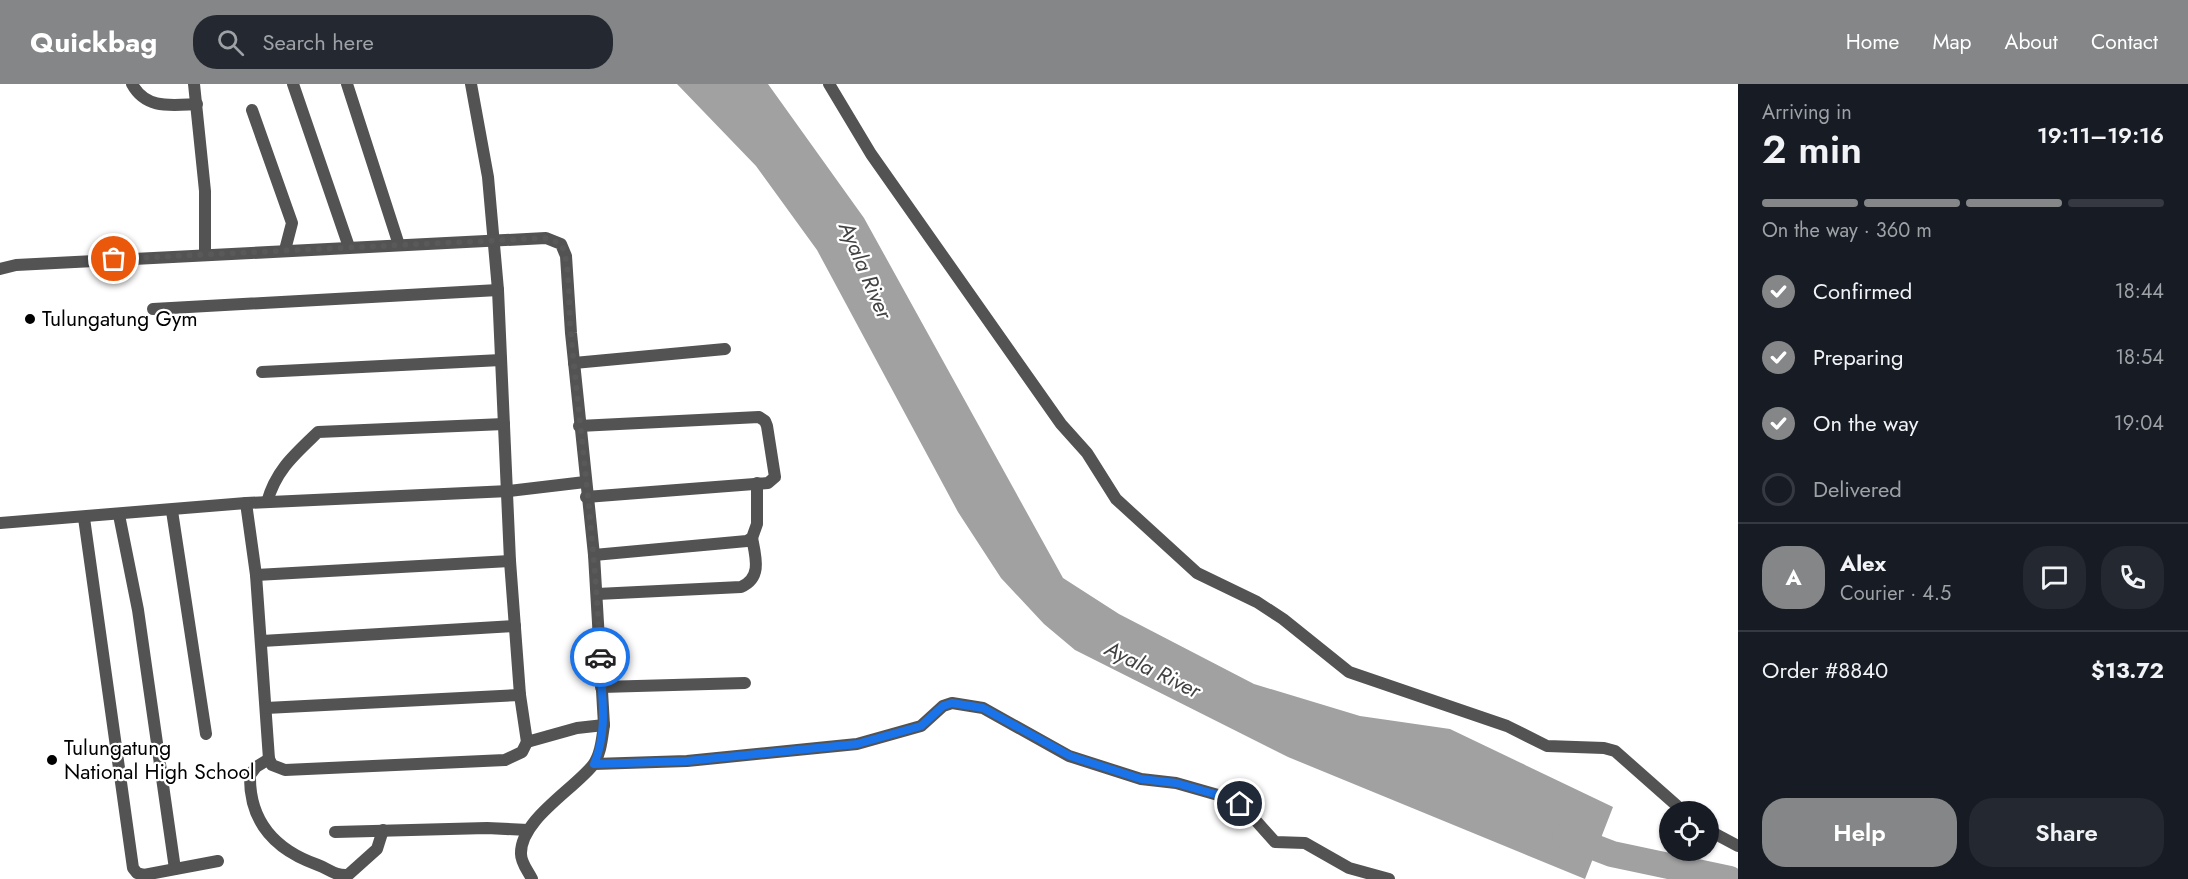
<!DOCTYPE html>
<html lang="en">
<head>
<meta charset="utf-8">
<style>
  :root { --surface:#171b24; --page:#242831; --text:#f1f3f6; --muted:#9ea1a6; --line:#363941; --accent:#858687 }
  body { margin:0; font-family:Jost,sans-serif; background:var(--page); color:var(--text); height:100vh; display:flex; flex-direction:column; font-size:22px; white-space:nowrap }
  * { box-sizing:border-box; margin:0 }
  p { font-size:20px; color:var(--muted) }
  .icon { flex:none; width:33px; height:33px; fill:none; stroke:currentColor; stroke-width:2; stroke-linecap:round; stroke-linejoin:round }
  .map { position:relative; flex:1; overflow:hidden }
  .side { display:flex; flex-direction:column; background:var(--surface); width:450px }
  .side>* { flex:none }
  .controls { position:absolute; left:1659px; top:717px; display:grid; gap:12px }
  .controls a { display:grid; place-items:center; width:60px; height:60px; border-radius:50%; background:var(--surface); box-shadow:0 2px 4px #0004; font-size:30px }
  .pin { position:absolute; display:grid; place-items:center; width:51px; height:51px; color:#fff; margin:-26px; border:3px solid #fff; border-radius:50%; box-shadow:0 2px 6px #0007 }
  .courier { position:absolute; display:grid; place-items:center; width:60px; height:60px; margin:-30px; border:4px solid #1a73e8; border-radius:50%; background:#fff; color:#222; box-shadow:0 2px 8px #0007 }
  .head em { font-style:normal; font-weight:600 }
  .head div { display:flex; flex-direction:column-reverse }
  .head { display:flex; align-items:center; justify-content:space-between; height:102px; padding:0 24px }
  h1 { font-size:39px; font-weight:600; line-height:45px }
  .bar { display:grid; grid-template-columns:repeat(4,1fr); gap:9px 6px; align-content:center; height:72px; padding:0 24px }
  .bar i { height:8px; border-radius:4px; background:var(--line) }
  .bar .selected { background:var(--accent) }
  .bar p { grid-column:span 4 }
  .line { display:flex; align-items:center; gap:15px; padding:0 24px; border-top:2px solid var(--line) }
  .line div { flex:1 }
  .round { display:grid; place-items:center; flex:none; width:63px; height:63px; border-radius:24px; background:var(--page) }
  ol { padding:0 24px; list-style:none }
  li { display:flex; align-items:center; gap:18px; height:66px }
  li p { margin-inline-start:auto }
  li .icon { padding:6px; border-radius:50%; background:var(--accent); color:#fff; stroke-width:4 }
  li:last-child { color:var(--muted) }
  li i { width:33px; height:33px; border:3px solid var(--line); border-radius:50% }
  .primary-button { display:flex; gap:12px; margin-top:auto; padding:12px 24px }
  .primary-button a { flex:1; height:69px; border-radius:24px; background:var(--accent); color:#fff; font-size:24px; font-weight:600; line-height:69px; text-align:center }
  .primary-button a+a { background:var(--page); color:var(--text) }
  header { display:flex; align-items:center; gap:36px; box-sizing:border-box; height:84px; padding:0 30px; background:var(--accent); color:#fff }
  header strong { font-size:28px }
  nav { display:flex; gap:33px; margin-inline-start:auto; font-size:21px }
  .search { width:420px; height:54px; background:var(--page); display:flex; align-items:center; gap:15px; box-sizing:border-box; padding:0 21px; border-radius:24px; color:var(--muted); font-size:22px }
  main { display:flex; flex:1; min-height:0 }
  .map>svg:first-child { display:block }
</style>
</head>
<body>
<header>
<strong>Quickbag</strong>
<div class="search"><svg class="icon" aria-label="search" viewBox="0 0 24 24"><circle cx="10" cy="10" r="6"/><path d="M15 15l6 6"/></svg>Search here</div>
<nav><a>Home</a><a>Map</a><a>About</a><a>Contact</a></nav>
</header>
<main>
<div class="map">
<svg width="1738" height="795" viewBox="0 0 1738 795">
  <rect width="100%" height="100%" fill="#fff"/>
  <path fill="#a1a1a1" d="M677,0H768L864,134L1063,494L1119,530L1254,600L1360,632L1450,645L1613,723L1585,795L1288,673L1075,566L1044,540L1001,494L958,428L817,166L756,82Z"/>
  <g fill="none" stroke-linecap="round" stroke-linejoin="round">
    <path stroke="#a1a1a1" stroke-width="26" d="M1565,752L1612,770L1730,795"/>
    <g stroke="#535353" stroke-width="12">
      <path d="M132,0C146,26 172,21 197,20"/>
      <path d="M194,0L205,107V170"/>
      <path d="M293,0L349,163"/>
      <path d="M347,0L399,161"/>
      <path d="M471,0L488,93L498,206L510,477L520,611L527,658L577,644L604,641"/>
      <path d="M829,0L871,70L1061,340L1087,369L1116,415L1197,489L1257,518L1283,535L1349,588L1507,642L1547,662L1604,664L1615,667L1684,728"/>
      <path d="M252,26L292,139L285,166"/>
      <path d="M0,185L16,181L546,154L561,160L566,172L571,249L594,471L604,641C602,654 601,670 593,681C573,706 520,736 521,770C521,779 528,787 532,795"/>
      <path d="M153,225L498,206"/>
      <path d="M574,279L725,265"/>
      <path d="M262,288L501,276"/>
      <path d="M579,342L759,333L765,337L767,342L775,393L768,399L586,413"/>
      <path d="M267,418C276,386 294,371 318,348L504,340"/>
      <path d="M246,419L256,491L269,675L272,681L285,686L505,676L522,668L527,658"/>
      <path d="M172,427L206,650"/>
      <path d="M119,431L138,526L175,785"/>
      <path d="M84,434L133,784L137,789L144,791L218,777"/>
      <path d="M0,439L246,419L509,407L585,398"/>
      <path d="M594,471L747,457L752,454L757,440V399"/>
      <path d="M256,491L510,477"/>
      <path d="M597,510L741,503C762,494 756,474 752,454"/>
      <path d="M262,557L515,542"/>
      <path d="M601,603L745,599"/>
      <path d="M266,624L520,611"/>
      <path d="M269,675L256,683L250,691C249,738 275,766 318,781C329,785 335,792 348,791L377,765L383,746"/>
      <path d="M594,680L687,677L857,660L921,642L943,622L952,619L983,624L1069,672L1141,695L1176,699L1225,713L1241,720L1275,758L1305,759L1349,784L1389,795"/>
      <path d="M1708,746L1738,762"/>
      <path d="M335,748L487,744L528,746"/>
    </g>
  </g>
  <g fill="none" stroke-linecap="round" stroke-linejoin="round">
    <path stroke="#595959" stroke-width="6" stroke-dasharray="0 10.8" d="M114,175L546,154L561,160C571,178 568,227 571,250C581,357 596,465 600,573"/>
    <path stroke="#1a73e8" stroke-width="8" d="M600,573C601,609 609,645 594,680L687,677L857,660L921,642L943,622L952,619L983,624L1070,672L1141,695L1176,699L1225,713L1240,720"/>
  </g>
  <g fill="#000" stroke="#fff" stroke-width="2">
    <circle cx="30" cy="235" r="6"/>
    <circle cx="52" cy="676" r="6"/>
  </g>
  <g text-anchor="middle" stroke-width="4.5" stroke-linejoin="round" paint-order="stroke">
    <g font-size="21" fill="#000" stroke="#fff" text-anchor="start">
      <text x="42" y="242">Tulungatung Gym</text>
      <text x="64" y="671">Tulungatung<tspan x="64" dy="24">National High School</tspan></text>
    </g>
    <g font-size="22" font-style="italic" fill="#424242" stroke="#fff">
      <text transform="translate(866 186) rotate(67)" y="8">Ayala River</text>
      <text transform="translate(1153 585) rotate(26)" y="8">Ayala River</text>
    </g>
  </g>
</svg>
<div class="controls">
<a><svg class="icon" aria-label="locate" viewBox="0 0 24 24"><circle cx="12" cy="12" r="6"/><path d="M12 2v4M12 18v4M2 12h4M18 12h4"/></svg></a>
</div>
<div class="pin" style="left:114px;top:175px;background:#ea580c"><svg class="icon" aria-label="bag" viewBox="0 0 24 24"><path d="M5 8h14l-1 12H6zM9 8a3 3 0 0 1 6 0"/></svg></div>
<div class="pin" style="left:1240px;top:720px;background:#1f2937"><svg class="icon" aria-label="home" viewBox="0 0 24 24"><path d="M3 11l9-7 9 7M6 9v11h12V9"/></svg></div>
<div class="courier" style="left:600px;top:573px"><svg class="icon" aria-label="car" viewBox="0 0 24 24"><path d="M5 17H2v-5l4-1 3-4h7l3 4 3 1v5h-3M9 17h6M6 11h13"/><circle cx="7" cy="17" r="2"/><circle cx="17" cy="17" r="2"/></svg></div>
</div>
<section class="side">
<div class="head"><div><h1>2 min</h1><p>Arriving in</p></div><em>19:11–19:16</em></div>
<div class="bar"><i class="selected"></i><i class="selected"></i><i class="selected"></i><i></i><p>On the way · 360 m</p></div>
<ol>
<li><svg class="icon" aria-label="check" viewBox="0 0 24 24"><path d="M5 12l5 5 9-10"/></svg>Confirmed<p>18:44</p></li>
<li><svg class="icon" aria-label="check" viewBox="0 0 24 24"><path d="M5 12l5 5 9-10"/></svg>Preparing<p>18:54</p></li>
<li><svg class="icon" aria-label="check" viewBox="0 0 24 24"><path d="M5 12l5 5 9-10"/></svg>On the way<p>19:04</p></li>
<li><i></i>Delivered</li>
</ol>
<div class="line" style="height:108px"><b class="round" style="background:var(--accent);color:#fff">A</b><div><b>Alex</b><p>Courier · 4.5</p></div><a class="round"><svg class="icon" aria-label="chat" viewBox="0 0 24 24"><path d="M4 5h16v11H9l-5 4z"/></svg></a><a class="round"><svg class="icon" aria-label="phone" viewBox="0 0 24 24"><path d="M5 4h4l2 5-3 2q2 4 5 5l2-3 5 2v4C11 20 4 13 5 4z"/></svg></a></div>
<div class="line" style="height:78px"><div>Order #8840</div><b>$13.72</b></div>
<div class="primary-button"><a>Help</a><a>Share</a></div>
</section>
</main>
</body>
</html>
